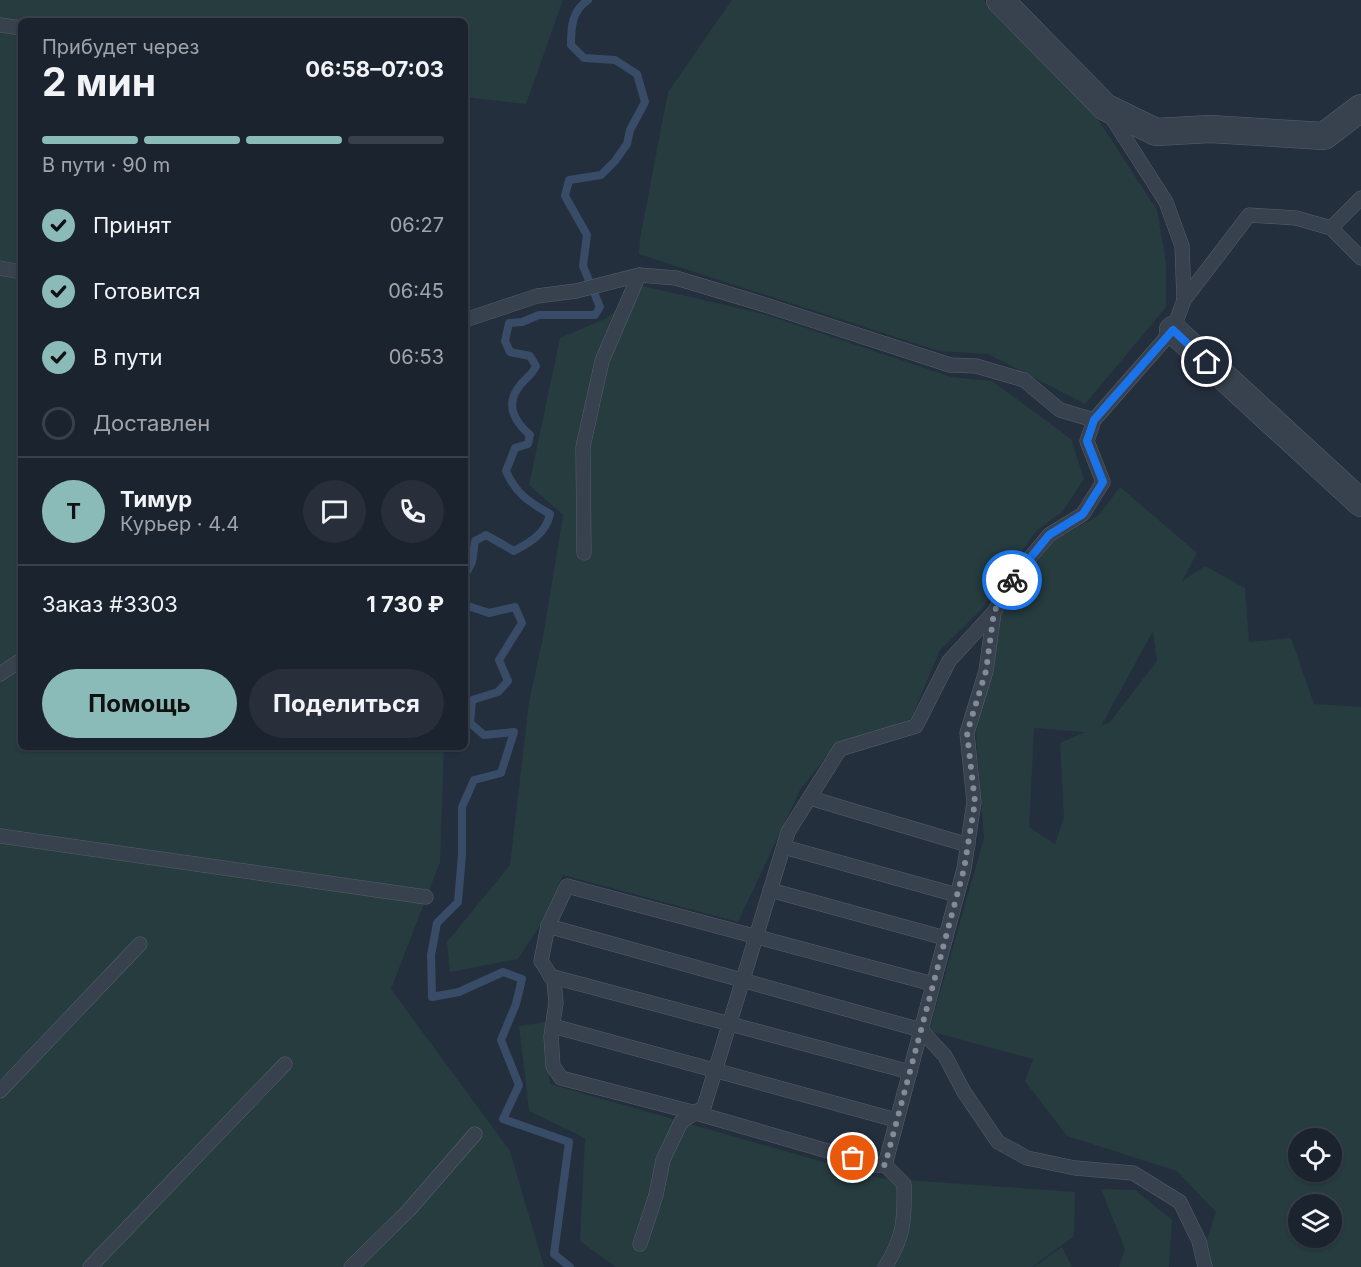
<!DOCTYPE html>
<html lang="ru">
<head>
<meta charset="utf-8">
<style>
  :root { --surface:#1b232e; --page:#282f3a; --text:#f1f3f6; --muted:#a0a4aa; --line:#39404a; --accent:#8bbbb9 }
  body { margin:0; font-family:Inter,sans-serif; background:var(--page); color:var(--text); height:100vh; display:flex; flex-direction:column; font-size:22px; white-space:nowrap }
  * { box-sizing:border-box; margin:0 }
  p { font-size:20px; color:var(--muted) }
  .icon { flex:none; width:33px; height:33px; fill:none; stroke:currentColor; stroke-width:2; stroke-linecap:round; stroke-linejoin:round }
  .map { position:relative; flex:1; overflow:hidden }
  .sheet { position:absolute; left:18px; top:18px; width:450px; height:732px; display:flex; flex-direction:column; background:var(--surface); border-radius:9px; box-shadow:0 2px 4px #0004,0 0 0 2px var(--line) }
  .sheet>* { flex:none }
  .buttons { position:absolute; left:1288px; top:1128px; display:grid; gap:12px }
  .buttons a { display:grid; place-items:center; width:54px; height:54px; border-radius:50%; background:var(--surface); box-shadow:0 2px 4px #0004,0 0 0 2px var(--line); font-size:30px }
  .pin { position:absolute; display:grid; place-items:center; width:51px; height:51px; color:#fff; margin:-26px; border:3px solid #fff; border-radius:50%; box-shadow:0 2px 6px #0007 }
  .courier { position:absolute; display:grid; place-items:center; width:60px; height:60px; margin:-30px; border:4px solid #1a73e8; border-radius:50%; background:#fff; color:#222; box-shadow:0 2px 8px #0007 }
  .summary em { font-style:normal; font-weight:700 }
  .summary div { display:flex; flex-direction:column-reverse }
  .summary { display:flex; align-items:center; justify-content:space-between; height:102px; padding:0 24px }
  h1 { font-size:39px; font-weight:700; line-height:45px }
  .bar { display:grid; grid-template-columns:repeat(4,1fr); gap:9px 6px; align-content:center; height:72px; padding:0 24px }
  .bar i { height:8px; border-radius:4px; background:var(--line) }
  .bar .on { background:var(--accent) }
  .bar p { grid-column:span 4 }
  .line { display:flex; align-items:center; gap:15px; padding:0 24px; border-top:2px solid var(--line) }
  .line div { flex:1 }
  .round { display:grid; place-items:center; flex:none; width:63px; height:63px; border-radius:32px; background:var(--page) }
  ol { padding:0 24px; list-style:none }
  li { display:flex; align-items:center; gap:18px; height:66px }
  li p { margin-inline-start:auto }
  li .icon { padding:6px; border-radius:50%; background:var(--accent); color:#111; stroke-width:4 }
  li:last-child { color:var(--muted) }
  li i { width:33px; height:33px; border:3px solid var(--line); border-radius:50% }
  .cta { display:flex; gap:12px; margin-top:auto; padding:12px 24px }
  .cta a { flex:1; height:69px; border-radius:36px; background:var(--accent); color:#111; font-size:24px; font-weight:700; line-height:69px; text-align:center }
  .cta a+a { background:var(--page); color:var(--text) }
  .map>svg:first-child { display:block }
</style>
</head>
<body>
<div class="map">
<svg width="1361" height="1267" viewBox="0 0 1361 1267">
  <rect width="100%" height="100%" fill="#242f3e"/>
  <g fill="#263c3f" fill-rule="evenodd">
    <path d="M0,0H563L526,104L465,97V21H21V747H444L440,862L391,989L510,1151L544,1267H0Z"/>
    <path d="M732,0H983L1009,20L1099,121L1157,210L1166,262V307L1085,404L988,354L939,351L639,254L640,239L668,92Z"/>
    <path d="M643,286L764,314L951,377L992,381L1071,439L1084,479L1063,511L1036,531L982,609L940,650L911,719L835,745L800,790L738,922L563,875L548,913L518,959L450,972L447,942L510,865L529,702L543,637L563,515L529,485L560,338L607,318Z"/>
    <path d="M1120,487L1197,553L1182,581L1205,566L1245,588L1249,642L1291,638L1314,704L1361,707V1267H1198L1216,1212L1177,1171L1067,1136L1025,1081L1033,1059L929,1031L984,838L976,734L1001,613L1052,542L1099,515ZM1153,631L1157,661L1110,722L1101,726ZM1034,728L1085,732L1060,743L1064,817L1055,844L1029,827ZM1299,1138H1332V1172H1299ZM1299,1204H1332V1238H1299Z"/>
    <path d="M545,1022L550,1084L879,1178L1075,1192L1074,1236L1032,1267H616L580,1241L585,1138L529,1111L519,1026Z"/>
    <path d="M1101,1189L1135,1190L1172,1220L1169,1267H1119L1125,1249Z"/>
    <path d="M1062,1247L1072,1267H1034Z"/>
  </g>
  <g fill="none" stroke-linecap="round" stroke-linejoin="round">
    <g stroke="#394c67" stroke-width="8">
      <path d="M465,575L472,562L475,541L486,535L514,551C531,542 546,533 550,514C529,502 516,494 506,471L515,448L528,444L530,435C514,421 504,404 521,384C527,377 532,375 536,366L530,356L510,352L505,341L509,323L522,322L539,315H595L600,307L583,266L587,235L565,196L569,180L601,175L615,161L627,144L630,130L645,102L637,74L615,60L584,58L571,45C571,26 572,11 588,0"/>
      <path d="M465,605L489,613L515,607L522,623L499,660L508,681L498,692L472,700L470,723L484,735L514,732L501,773L474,780L462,807V855L458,902L437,923L431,955L432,997L459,992L503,972L522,979L516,1004L501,1040L519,1085L503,1119L569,1142L554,1254L570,1267"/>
    </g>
    <defs>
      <g id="service">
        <path d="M0,25L21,28"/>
        <path d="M1361,198L1331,228L1361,258"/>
        <path d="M0,268L21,272"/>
        <path d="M1184,300L1249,215L1296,218L1331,228"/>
        <path d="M465,320L537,296L576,291L639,275L676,278L759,303L950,365L976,366L1024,380L1060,410L1094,420"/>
        <path d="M584,553L583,447L602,361L639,275"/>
        <path d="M0,674L21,660"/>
        <path d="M810,798L968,845"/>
        <path d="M0,836L426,897"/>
        <path d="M784,847L957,895"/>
        <path d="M770,890L945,938"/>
        <path d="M548,926L921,1030L945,1056L964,1092L998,1142L1027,1158L1075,1168L1133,1173L1180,1202L1199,1241L1205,1267"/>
        <path d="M550,976L910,1072"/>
        <path d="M553,1026L896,1120"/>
        <path d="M0,1091L140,944"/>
        <path d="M885,1165L964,869L974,802L967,733L986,671L994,612"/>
        <path d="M640,1244L656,1195L663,1160L681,1122L704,1107L788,832L840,749L916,726L949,661L994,612L1014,577L1049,535L1083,514L1103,482L1087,441L1094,420L1173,330L1184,300L1182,246L1166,202L1109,113"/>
        <path d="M90,1267L285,1064"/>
        <path d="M351,1267L409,1210L475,1134"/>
        <path d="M885,1267C904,1238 905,1218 904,1184L885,1165H876L696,1113L561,1078L553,1066L551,1036L556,1003L554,981L541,961L548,926L567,886L933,984"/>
      </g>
      <g id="minor">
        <path d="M1000,0L1105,107L1156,132L1210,129L1324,136L1361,108"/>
        <path d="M1173,330L1361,503"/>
      </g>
    </defs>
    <use href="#service" stroke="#565f6c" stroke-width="15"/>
    <use href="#minor" stroke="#565f6c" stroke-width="28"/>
    <use href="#service" stroke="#38414e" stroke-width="14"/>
    <use href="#minor" stroke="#38414e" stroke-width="27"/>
  </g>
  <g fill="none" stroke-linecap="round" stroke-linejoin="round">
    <path stroke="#828b98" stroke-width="6" stroke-dasharray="0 10.8" d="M853,1158L876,1165H885L964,869L975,802L967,733L986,671L994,612L1012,580"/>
    <path stroke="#1a73e8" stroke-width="8" d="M1012,580L1049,535L1083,514L1103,482L1087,441L1094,420L1173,330L1207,362"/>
  </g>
</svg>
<div class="buttons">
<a><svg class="icon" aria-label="locate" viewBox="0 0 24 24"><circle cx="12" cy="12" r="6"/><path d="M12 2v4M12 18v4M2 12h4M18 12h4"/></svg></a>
<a><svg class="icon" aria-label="layers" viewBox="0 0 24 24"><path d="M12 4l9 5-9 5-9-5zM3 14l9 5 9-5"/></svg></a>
</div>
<div class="pin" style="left:853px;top:1158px;background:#ea580c"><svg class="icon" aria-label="bag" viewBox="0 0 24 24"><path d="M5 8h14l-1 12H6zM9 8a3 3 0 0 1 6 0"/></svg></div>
<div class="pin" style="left:1207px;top:362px;background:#1f2937"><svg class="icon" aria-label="home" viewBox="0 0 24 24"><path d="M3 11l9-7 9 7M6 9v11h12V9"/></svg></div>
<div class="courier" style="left:1012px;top:580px"><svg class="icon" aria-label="bike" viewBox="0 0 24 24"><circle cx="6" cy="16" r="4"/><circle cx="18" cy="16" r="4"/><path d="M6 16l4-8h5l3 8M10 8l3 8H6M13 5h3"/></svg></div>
<section class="sheet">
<div class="summary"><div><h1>2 мин</h1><p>Прибудет через</p></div><em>06:58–07:03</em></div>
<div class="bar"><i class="on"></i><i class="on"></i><i class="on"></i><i></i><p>В пути · 90 m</p></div>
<ol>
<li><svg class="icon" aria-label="check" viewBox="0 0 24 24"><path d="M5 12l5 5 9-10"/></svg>Принят<p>06:27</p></li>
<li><svg class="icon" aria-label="check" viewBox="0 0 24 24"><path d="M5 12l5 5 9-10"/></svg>Готовится<p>06:45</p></li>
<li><svg class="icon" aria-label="check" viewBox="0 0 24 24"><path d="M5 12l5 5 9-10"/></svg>В пути<p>06:53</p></li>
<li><i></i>Доставлен</li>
</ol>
<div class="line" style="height:108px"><b class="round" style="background:var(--accent);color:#111">Т</b><div><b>Тимур</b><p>Курьер · 4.4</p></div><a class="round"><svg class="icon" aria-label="chat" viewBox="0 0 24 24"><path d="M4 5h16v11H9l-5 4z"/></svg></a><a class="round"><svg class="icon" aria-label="phone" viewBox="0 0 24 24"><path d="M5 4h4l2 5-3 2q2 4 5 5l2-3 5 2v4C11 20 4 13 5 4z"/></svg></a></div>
<div class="line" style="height:78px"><div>Заказ #3303</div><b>1 730 ₽</b></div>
<div class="cta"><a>Помощь</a><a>Поделиться</a></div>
</section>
</div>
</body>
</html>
